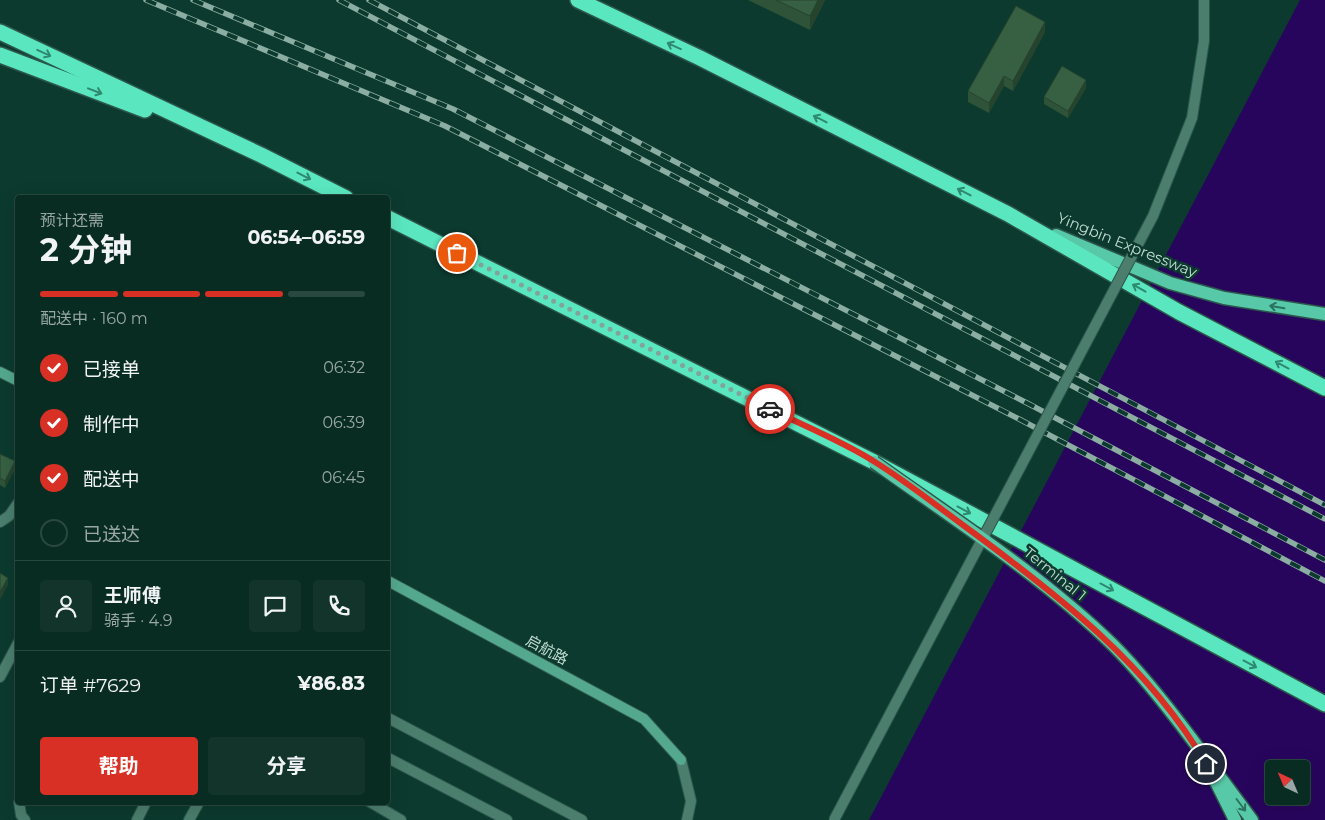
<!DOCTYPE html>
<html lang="zh">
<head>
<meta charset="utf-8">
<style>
  :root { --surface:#092c22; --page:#12342a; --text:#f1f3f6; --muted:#99a7a5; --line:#294840; --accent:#d93025 }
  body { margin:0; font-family:Montserrat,"Noto Sans SC",sans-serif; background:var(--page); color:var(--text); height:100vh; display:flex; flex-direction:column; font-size:19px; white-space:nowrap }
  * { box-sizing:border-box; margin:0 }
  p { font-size:16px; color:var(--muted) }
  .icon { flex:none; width:28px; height:28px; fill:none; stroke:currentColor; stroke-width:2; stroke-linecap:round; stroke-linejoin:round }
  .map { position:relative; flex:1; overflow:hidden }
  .side { position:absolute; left:15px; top:195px; width:375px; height:610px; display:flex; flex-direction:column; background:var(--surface); border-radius:5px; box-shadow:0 5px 20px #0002,0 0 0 1px var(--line) }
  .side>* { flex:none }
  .needle { width:32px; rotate:316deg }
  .fabs { position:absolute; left:1265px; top:760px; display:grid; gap:10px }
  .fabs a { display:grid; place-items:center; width:45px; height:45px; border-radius:5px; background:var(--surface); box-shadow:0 5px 20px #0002,0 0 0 1px var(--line); font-size:25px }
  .pin { position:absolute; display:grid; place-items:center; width:42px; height:42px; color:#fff; margin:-21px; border:2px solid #fff; border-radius:50%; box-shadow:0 1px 5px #0007 }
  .courier { position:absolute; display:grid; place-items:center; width:50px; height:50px; margin:-25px; border:4px solid #d93025; border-radius:50%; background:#fff; color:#222; box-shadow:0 1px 6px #0007 }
  .head em { font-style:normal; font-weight:700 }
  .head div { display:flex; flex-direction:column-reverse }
  .head { display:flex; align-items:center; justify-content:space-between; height:85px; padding:0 25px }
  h1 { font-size:32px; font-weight:700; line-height:38px }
  .bar { display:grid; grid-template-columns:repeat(4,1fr); gap:8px 5px; align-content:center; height:60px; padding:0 25px }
  .bar i { height:6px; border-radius:4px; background:var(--line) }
  .bar .selected { background:var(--accent) }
  .bar p { grid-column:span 4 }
  .line { display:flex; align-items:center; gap:12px; padding:0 25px; border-top:1px solid var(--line) }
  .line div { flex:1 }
  .round { display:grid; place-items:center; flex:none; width:52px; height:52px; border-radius:5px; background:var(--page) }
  ol { padding:0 25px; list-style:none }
  li { display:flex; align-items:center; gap:15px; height:55px }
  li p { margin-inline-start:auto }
  li .icon { padding:5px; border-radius:50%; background:var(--accent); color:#fff; stroke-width:4 }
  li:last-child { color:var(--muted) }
  li i { width:28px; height:28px; border:2px solid var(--line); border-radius:50% }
  .button { display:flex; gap:10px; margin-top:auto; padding:10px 25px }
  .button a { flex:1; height:58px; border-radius:5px; background:var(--accent); color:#fff; font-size:20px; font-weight:700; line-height:58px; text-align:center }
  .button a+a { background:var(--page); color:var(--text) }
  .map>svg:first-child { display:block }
</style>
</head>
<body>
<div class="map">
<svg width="1325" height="820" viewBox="0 0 1325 820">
  <rect width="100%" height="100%" fill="#0c3a2e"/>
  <path fill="#28055d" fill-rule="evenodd" d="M1300,0H1325V820H869ZM1274,769H1301V796H1274Z"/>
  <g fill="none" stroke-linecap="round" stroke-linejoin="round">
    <defs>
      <g id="lane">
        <path d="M0,522L9,516L18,503"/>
        <path d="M0,677L18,643"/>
        <path d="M388,718L582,820"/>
        <path d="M388,758L507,820"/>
        <path d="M19,802L21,815L25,820"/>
        <path d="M370,802L401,820"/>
        <path d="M137,820L146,802"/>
        <path d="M189,820L199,802"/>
      </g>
      <path id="street" d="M681,760L691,801L687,820"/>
      <g id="secondary">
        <path d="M0,372L18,381"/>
        <path d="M388,581L644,719L681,760"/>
      </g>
      <g id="primary">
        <path d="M1056,235L1170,283L1224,298L1325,314"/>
        <path d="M1191,738L1252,820"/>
        <path d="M1216,782L1235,820"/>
      </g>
      <g id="highway">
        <path d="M578,0L700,58L1008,214L1179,312L1325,388"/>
        <path d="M0,32L261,155L346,198"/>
        <path d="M0,55L145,110"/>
        <path d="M388,218L874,462L1325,704"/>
      </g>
    </defs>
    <use href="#lane" stroke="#2c574c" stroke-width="12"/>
    <use href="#street" stroke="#2c574c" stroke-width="12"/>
    <use href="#secondary" stroke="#2c574c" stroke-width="12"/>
    <use href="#primary" stroke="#2c574c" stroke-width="15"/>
    <use href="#highway" stroke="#2c574c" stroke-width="18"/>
    <use href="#lane" stroke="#4b7e6d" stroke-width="10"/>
    <use href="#street" stroke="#4b7e6d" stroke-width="10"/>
    <use href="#secondary" stroke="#54a88e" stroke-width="10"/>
    <use href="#primary" stroke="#58c9a8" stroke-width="12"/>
    <use href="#highway" stroke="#5ae7bf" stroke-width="15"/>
    <defs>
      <g id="rail">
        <path d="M146,0L445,126L1019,419L1325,581"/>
        <path d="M193,0L453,109L1027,403L1325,560"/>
        <path d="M339,0L1325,519"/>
        <path d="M369,0L1325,505"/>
      </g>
    </defs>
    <use href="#rail" stroke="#8cada2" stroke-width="5.5"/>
    <use href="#rail" stroke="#0c3a2e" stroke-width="4" stroke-dasharray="11" stroke-linecap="butt"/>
    <defs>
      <path id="lane-bridge" d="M834,820L1153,216L1192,118L1204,41V0"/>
      <path id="primary-bridge" d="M874,462C955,520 1041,575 1113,645C1142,674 1167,706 1191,738"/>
    </defs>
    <use href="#lane-bridge" stroke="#2c574c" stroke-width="12" stroke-linecap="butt"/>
    <use href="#primary-bridge" stroke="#2c574c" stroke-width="15" stroke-linecap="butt"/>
    <use href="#lane-bridge" stroke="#4b7e6d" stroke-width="10"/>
    <use href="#primary-bridge" stroke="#58c9a8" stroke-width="12"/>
  </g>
  <g fill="#2f5339">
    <path d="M748,0H825L810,30Z"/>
    <path d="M1045,32L1013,91L1004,86L989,113L968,102V91Z"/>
    <path d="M1086,88L1068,118L1044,104V97Z"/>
    <path d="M0,454L15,469L5,488L0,485Z"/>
  </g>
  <g fill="#26432e">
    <path d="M818,0H825L810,30V16Z"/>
    <path d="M1045,22V32L1013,91V81Z"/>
    <path d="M1004,76V86L989,113V103Z"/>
    <path d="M1086,80V88L1068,118V111Z"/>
    <path d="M15,461V469L5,488V481Z"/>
    <path d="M8,578V585L0,600V592Z"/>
  </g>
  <g fill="#376042" stroke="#26432e">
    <path d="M776,0H818L810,16Z"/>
    <path d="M1016,6L1045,22L1013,81L1004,76L989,103L968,91Z"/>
    <path d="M1062,66L1086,80L1068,111L1044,97Z"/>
    <path d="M0,454L15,461L5,481L0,478Z"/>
    <path d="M0,573L8,578L0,592Z"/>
  </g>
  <defs><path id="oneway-shaft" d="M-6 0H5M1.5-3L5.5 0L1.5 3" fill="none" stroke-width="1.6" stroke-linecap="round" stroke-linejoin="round" transform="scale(1.25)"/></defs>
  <g stroke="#2f886f">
    <use href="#oneway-shaft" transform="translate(674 46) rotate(-155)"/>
    <use href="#oneway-shaft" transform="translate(44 53) rotate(25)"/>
    <use href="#oneway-shaft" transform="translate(95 91) rotate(21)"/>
    <use href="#oneway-shaft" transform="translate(820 119) rotate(-153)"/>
    <use href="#oneway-shaft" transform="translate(304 176) rotate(27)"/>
    <use href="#oneway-shaft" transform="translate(964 192) rotate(-153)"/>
    <use href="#oneway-shaft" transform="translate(1139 288) rotate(-151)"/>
    <use href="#oneway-shaft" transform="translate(1282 365) rotate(-152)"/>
    <use href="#oneway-shaft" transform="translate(964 510) rotate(28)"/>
    <use href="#oneway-shaft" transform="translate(1107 587) rotate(28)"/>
    <use href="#oneway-shaft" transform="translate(1250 664) rotate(28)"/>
  </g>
  <g stroke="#2a735f">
    <use href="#oneway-shaft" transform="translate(1277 307) rotate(-170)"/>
    <use href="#oneway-shaft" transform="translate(1241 805) rotate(53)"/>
  </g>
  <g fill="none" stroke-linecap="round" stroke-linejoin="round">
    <path stroke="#81a399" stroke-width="5" stroke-dasharray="0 9" d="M457,253L770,409"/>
    <path stroke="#d93025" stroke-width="6" d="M770,409C804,426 842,441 875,462C907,482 937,506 967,528C1058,595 1149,665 1206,764"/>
  </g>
  <g text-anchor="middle" stroke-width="5" stroke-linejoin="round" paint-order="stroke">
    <g font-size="15" fill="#c0dcd2" stroke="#0c3a2e">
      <text transform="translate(1127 245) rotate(22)" y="5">Yingbin Expressway</text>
      <text transform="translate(1055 574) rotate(39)" y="5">Terminal 1</text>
      <text transform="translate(547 650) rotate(28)" y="5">启航路</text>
    </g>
  </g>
</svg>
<div class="fabs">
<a><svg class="needle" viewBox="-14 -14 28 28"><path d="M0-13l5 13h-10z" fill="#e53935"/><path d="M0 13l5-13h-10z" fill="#99a7a5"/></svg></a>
</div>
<div class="pin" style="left:457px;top:253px;background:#ea580c"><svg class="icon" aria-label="bag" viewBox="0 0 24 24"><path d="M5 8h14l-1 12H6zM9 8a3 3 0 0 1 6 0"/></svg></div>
<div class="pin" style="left:1206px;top:764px;background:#1f2937"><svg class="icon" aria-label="home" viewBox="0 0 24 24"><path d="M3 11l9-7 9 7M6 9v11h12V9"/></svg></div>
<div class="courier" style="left:770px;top:409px"><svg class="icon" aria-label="car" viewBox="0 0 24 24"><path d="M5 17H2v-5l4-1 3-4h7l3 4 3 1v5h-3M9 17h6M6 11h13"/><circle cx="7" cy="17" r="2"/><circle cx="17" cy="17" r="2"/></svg></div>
<section class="side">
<div class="head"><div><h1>2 分钟</h1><p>预计还需</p></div><em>06:54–06:59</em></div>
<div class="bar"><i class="selected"></i><i class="selected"></i><i class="selected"></i><i></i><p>配送中 · 160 m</p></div>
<ol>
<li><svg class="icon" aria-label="check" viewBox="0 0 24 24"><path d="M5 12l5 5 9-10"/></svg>已接单<p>06:32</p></li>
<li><svg class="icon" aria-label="check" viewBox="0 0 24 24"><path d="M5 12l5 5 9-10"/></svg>制作中<p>06:39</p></li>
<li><svg class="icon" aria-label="check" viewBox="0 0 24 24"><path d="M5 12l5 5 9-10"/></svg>配送中<p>06:45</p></li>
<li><i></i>已送达</li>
</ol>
<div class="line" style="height:90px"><a class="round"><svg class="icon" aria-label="person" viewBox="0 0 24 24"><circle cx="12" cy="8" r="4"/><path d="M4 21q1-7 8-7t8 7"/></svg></a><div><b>王师傅</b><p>骑手 · 4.9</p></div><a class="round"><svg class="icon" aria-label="chat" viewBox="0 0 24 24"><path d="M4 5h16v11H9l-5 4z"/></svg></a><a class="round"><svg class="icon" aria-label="phone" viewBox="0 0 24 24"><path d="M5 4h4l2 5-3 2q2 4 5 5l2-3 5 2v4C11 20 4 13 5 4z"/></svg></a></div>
<div class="line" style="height:65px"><div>订单 #7629</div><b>¥86.83</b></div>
<div class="button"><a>帮助</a><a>分享</a></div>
</section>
</div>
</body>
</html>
